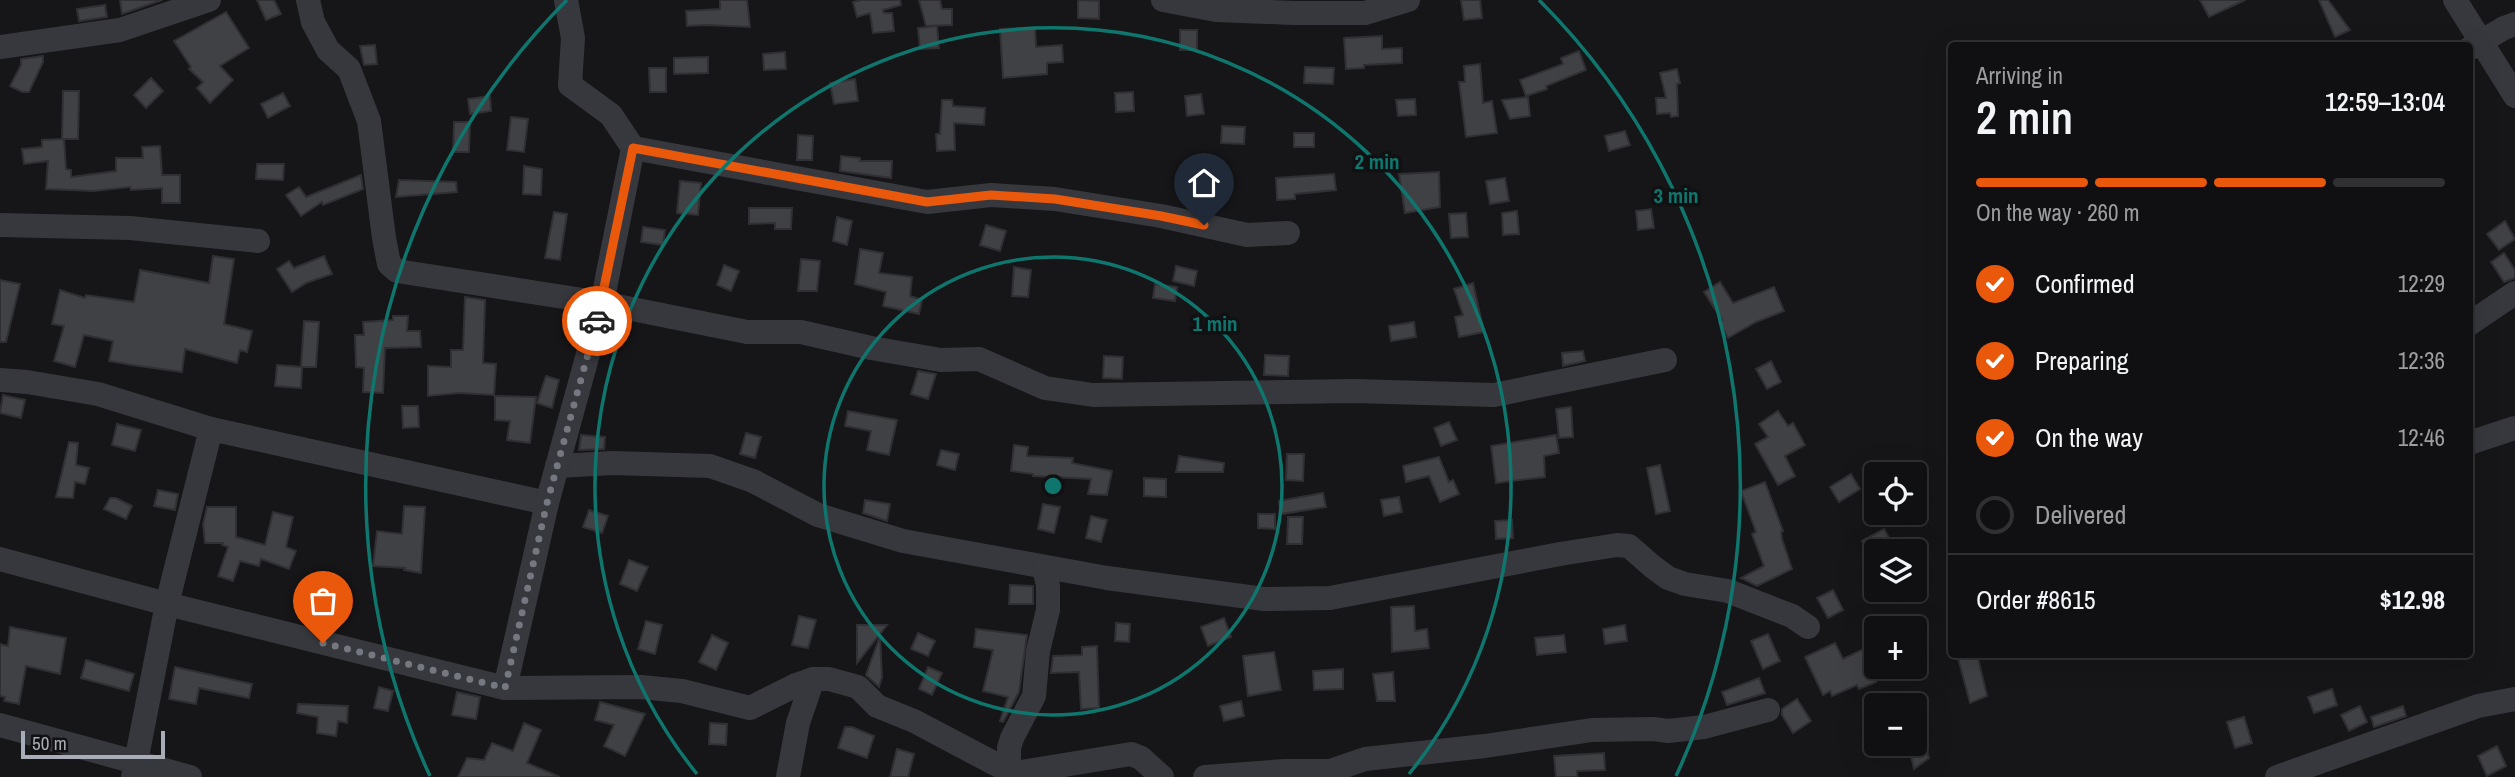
<!DOCTYPE html>
<html lang="en">
<head>
<meta charset="utf-8">
<style>
  :root { --surface:#101012; --page:#19191b; --text:#f1f3f6; --muted:#9c9d9f; --line:#303032; --accent:#ea580c }
  body { margin:0; font-family:"Archivo Narrow",sans-serif; background:var(--page); color:var(--text); height:100vh; display:flex; flex-direction:column; font-size:26px; white-space:nowrap }
  * { box-sizing:border-box; margin:0 }
  p { font-size:23px; color:var(--muted) }
  .icon { flex:none; width:38px; height:38px; fill:none; stroke:currentColor; stroke-width:2; stroke-linecap:round; stroke-linejoin:round }
  .map { position:relative; flex:1; overflow:hidden }
  .details { position:absolute; left:1948px; top:42px; width:525px; height:616px; display:flex; flex-direction:column; background:var(--surface); border-radius:7px; box-shadow:0 7px 28px #0002,0 0 0 2px var(--line) }
  .details>* { flex:none }
  .controls { position:absolute; left:1864px; top:462px; display:grid; gap:14px }
  .controls a { display:grid; place-items:center; width:63px; height:63px; border-radius:7px; background:var(--surface); box-shadow:0 7px 28px #0002,0 0 0 2px var(--line); font-size:35px }
  .scale { position:absolute; left:21px; bottom:18px; width:144px; box-sizing:border-box; padding-left:7px; border:4px solid #a8adb8; border-top:0; font-size:19px; line-height:24px; white-space:nowrap; color:#a8adb8; -webkit-text-stroke:5px #111113; paint-order:stroke }
  .pin { position:absolute; display:grid; place-items:center; width:60px; height:60px; color:#fff; margin:-72px -30px; border-radius:50% 50% 50% 0; rotate:-45deg; box-shadow:0 0 7px #0007 }
  .pin .icon { rotate:45deg }
  .courier { position:absolute; display:grid; place-items:center; width:70px; height:70px; margin:-35px; border:5px solid #ea580c; border-radius:50%; background:#fff; color:#222; box-shadow:0 2px 9px #0007 }
  .summary em { font-style:normal; font-weight:600 }
  .summary div { display:flex; flex-direction:column-reverse }
  .summary { display:flex; align-items:center; justify-content:space-between; height:119px; padding:0 28px }
  h1 { font-size:46px; font-weight:600; line-height:52px }
  .bar { display:grid; grid-template-columns:repeat(4,1fr); gap:10px 7px; align-content:center; height:84px; padding:0 28px }
  .bar i { height:9px; border-radius:5px; background:var(--line) }
  .bar .active { background:var(--accent) }
  .bar p { grid-column:span 4 }
  .line { display:flex; align-items:center; gap:18px; padding:0 28px; border-top:2px solid var(--line) }
  .line div { flex:1 }
  ol { padding:0 28px; list-style:none }
  li { display:flex; align-items:center; gap:21px; height:77px }
  li p { margin-inline-start:auto }
  li .icon { padding:7px; border-radius:50%; background:var(--accent); color:#fff; stroke-width:4 }
  li:last-child { color:var(--muted) }
  li i { width:38px; height:38px; border:4px solid var(--line); border-radius:50% }
  .map>svg:first-child { display:block }
</style>
</head>
<body>
<div class="map">
<svg width="2515" height="777" viewBox="0 0 2515 777">
  <rect width="100%" height="100%" fill="#161618"/>
  <g fill="#404145" stroke="#303034" stroke-width="2">
    <path d="M120,0H162L122,14Z"/>
    <path d="M257,0H274L281,14L266,20Z"/>
    <path d="M720,0H747L750,27L707,25L687,26L686,11L720,9Z"/>
    <path d="M861,0H900L901,5L883,10L884,13H892L894,31L873,33L870,13L857,17L853,2Z"/>
    <path d="M919,0H940L942,9H952V25L926,26Z"/>
    <path d="M1078,0L1099,1V19L1078,18Z"/>
    <path d="M1461,0H1480L1482,18L1464,20Z"/>
    <path d="M2200,0H2245L2209,17Z"/>
    <path d="M2319,0H2328L2350,30L2335,37Z"/>
    <path d="M105,5L107,17L79,21L77,9Z"/>
    <path d="M226,12L249,48L220,66L233,80L210,103L197,88L203,82L189,69L191,67L174,41Z"/>
    <path d="M937,26L939,48L920,49L918,28Z"/>
    <path d="M1035,28L1036,47L1062,45L1063,62L1047,63V74L1003,78L1000,29Z"/>
    <rect x="1180" y="30" width="17" height="20"/>
    <path d="M1382,36V49L1402,48V63L1364,65V68L1346,69L1344,38Z"/>
    <path d="M375,45L377,64L364,65L360,46Z"/>
    <path d="M1579,51L1586,70L1546,86L1547,89L1526,96L1520,80L1563,64L1561,58Z"/>
    <path d="M785,52L786,69L764,70L763,54Z"/>
    <path d="M43,56V62L29,92H22L10,86L21,65V59Z"/>
    <path d="M708,57V73L674,74V58Z"/>
    <path d="M1480,64L1483,103L1492,101L1497,133L1466,137L1459,82H1465L1464,66Z"/>
    <path d="M1305,67L1334,68L1333,84L1304,83Z"/>
    <path d="M649,68H666V92H650Z"/>
    <path d="M1677,69L1680,83L1677,84L1678,116L1671,117L1670,113L1657,114L1656,98H1666L1660,73Z"/>
    <path d="M151,78L163,91L146,108L134,95Z"/>
    <path d="M855,79L858,101L834,104L830,83Z"/>
    <path d="M63,91H79L78,139H62Z"/>
    <path d="M1133,92L1134,111L1116,112L1115,93Z"/>
    <path d="M283,93L290,106L268,118L261,104Z"/>
    <path d="M1201,94L1204,114L1187,116L1185,96Z"/>
    <path d="M490,96L491,111L470,114L468,99Z"/>
    <path d="M1528,97L1530,116L1510,119L1502,100Z"/>
    <path d="M1415,99L1416,115L1398,116L1396,100Z"/>
    <path d="M942,100H952L953,106L985,108L984,125L954,123L955,150L937,151L936,134H940Z"/>
    <path d="M511,117L528,119L524,152L507,150Z"/>
    <path d="M454,122H470L469,152H453Z"/>
    <path d="M1222,126L1245,127L1244,144L1221,143Z"/>
    <path d="M1625,131L1630,145L1609,151L1605,136Z"/>
    <rect x="1294" y="133" width="20" height="14"/>
    <path d="M798,135L813,136L812,160H797Z"/>
    <path d="M64,139L66,169L71,170V177L116,171V158H143L142,147L160,146L162,175H180V203H162V188L131,190L130,187L94,191L46,189L48,161L24,164L22,149L42,147V140Z"/>
    <path d="M841,156L860,158V161H892L891,178L840,171Z"/>
    <path d="M257,164H284L283,180L256,179Z"/>
    <path d="M524,166L542,169L541,195L523,194Z"/>
    <path d="M1439,172L1440,207L1405,213L1399,174Z"/>
    <path d="M1334,174L1336,190L1295,194V199L1277,200L1276,178Z"/>
    <path d="M361,175L363,189L323,205L322,202L301,216L286,195L299,187L306,197Z"/>
    <path d="M1505,178L1509,201L1490,204L1486,181Z"/>
    <path d="M399,180L456,182L457,192L396,197Z"/>
    <path d="M680,181L701,183L698,215L677,213Z"/>
    <path d="M749,208H792L791,229H775V223L749,224Z"/>
    <path d="M1651,209L1654,228L1638,230L1636,211Z"/>
    <path d="M1517,211L1519,234L1503,235L1502,213Z"/>
    <path d="M554,212L567,214L560,260L545,258Z"/>
    <path d="M1466,213L1468,237L1451,238L1449,214Z"/>
    <path d="M837,217L852,221L847,245L833,241Z"/>
    <path d="M2505,221L2515,239L2499,250L2487,234Z"/>
    <path d="M986,225L1006,231L1000,251L980,245Z"/>
    <path d="M643,227L665,230L663,245L641,242Z"/>
    <path d="M860,249L883,253L879,273L912,277L910,296L922,300L919,314L883,306L886,292L855,284Z"/>
    <path d="M2504,253L2515,270V278L2504,282L2491,262Z"/>
    <path d="M213,256L234,259L224,324L252,331L247,352L240,350L237,363L185,349L182,372L132,365L109,361L113,341L84,335L75,367L54,361L64,326L52,324L60,290L85,298L86,295L134,302L140,270L209,283Z"/>
    <path d="M324,256L332,274L306,283L292,292L277,269L289,261L294,268Z"/>
    <path d="M801,259L820,261L817,291H798Z"/>
    <path d="M724,265L739,271L731,291L717,285Z"/>
    <path d="M1176,266L1197,271L1194,286L1173,281Z"/>
    <path d="M1014,267L1031,270L1028,297L1012,296Z"/>
    <path d="M0,280L20,284L6,342H0Z"/>
    <path d="M1720,282L1733,303L1774,287L1784,311L1756,322L1728,338L1719,322L1722,320L1704,292Z"/>
    <path d="M1473,283L1484,332L1459,337L1455,317L1463,315L1454,289Z"/>
    <path d="M1155,284L1177,287L1175,301L1153,298Z"/>
    <path d="M465,297L485,300L483,363L496,364L494,395L459,393L428,396V366L451,367V350H463Z"/>
    <path d="M393,316H408L407,331H420L421,347L385,348L383,393L363,392L364,368L356,367L355,335H364L363,322L393,320Z"/>
    <path d="M304,321L319,322L316,367H301Z"/>
    <path d="M1414,322L1416,337L1391,341L1389,326Z"/>
    <path d="M1583,351L1585,361L1563,366L1562,353Z"/>
    <path d="M1265,355L1289,356L1288,376L1264,375Z"/>
    <path d="M1104,356L1123,357L1122,379L1103,378Z"/>
    <path d="M1771,361L1781,382L1767,389L1756,369Z"/>
    <path d="M277,365L302,367L301,388L275,386Z"/>
    <path d="M918,371L936,374L928,399L911,394Z"/>
    <path d="M546,376L559,380L552,408L537,403Z"/>
    <path d="M3,395L25,400L21,418L0,413Z"/>
    <path d="M495,396L536,397L530,443L507,440L510,421L495,420Z"/>
    <path d="M402,406H418L419,427L403,428Z"/>
    <path d="M1571,407L1573,437L1559,438L1556,409Z"/>
    <path d="M848,411L897,420L889,455L867,450L871,431L845,426Z"/>
    <path d="M1778,411L1788,426L1793,423L1805,445L1785,456L1795,476L1778,485L1755,444L1768,437L1759,424Z"/>
    <path d="M1449,422L1457,440L1441,446L1434,428Z"/>
    <path d="M117,424L141,430L135,451L112,445Z"/>
    <path d="M746,433L761,437L755,458L740,454Z"/>
    <path d="M581,435L605,437L604,449L579,450Z"/>
    <path d="M1556,435L1559,453L1544,456L1545,477L1496,483L1491,446Z"/>
    <path d="M69,442L78,443L76,465L89,468L85,484L75,482L73,498L56,497Z"/>
    <path d="M1014,445L1028,447L1027,456L1073,458L1072,463L1112,471L1107,495L1088,494L1091,479L1033,476V474L1011,471Z"/>
    <path d="M941,450L959,454L955,470L937,465Z"/>
    <path d="M1287,454H1304L1303,481L1286,480Z"/>
    <path d="M1179,456L1224,463L1223,472H1176Z"/>
    <path d="M1439,457L1449,482L1453,480L1459,494L1440,502L1429,476L1406,482L1403,466Z"/>
    <path d="M1660,465L1670,511L1656,514L1647,468Z"/>
    <path d="M1851,474L1860,489L1839,502L1830,487Z"/>
    <path d="M1144,478L1166,479V497L1144,496Z"/>
    <path d="M1765,482L1783,531L1781,532L1782,539L1792,569L1757,586L1741,578L1764,566L1752,534L1756,532L1741,491Z"/>
    <path d="M158,490L178,494L175,510L154,506Z"/>
    <path d="M1323,493L1326,507L1281,514L1279,501Z"/>
    <path d="M1399,497L1402,512L1384,516L1381,500Z"/>
    <path d="M110,498H116L132,506L126,519L104,509Z"/>
    <path d="M865,500L890,504L887,521L863,513Z"/>
    <path d="M1043,504L1060,507L1054,533L1038,529Z"/>
    <path d="M404,506L425,507L421,573L404,570L405,568L373,566L377,531L402,534Z"/>
    <path d="M207,507H236V537L265,545L273,512L293,517L286,547L296,551L289,569L261,559L259,566L240,561L233,581L218,576L228,547L222,545L223,543H205L203,524Z"/>
    <path d="M589,510L608,516L602,533L583,527Z"/>
    <path d="M1258,514H1275V529L1258,528Z"/>
    <path d="M1091,516L1107,520L1101,542L1086,538Z"/>
    <path d="M1288,517H1303L1302,544H1287Z"/>
    <path d="M1512,520L1513,538L1496,539L1495,521Z"/>
    <path d="M1884,529L1893,545L1881,551H1876V554L1870,557L1862,541Z"/>
    <path d="M629,560L648,567L637,591L620,584Z"/>
    <path d="M1010,585L1033,586V604H1009Z"/>
    <path d="M1833,590L1843,610L1828,618L1817,598Z"/>
    <path d="M1414,606L1415,631L1427,629L1429,648L1392,652L1391,607Z"/>
    <path d="M799,616L816,620L808,648L792,645Z"/>
    <path d="M1224,618L1231,637L1208,646L1201,627Z"/>
    <path d="M646,621L662,625L655,654L638,649Z"/>
    <path d="M1116,623L1130,624L1129,642L1115,641Z"/>
    <path d="M857,625H887L857,663Z"/>
    <path d="M1625,625L1627,641L1605,644L1603,629Z"/>
    <path d="M10,627L66,638L60,674L26,666L19,704L4,701L5,697L0,696V644L8,646Z"/>
    <path d="M976,629L1027,635L1019,692L1003,722L1000,721L1008,697L983,691L993,650L974,647Z"/>
    <path d="M918,633L935,641L928,656L911,649Z"/>
    <path d="M1768,634L1780,661L1763,669L1751,641Z"/>
    <path d="M712,635L728,643L716,670L699,662Z"/>
    <path d="M1564,635L1566,652L1537,655L1535,638Z"/>
    <path d="M880,636L882,677L879,687L866,675Z"/>
    <path d="M1835,643L1843,659L1876,643V682L1859,689L1857,685L1832,696L1830,691L1823,695L1805,657Z"/>
    <path d="M1097,646L1099,708L1081,709L1079,672L1051,673L1053,656L1082,655V647Z"/>
    <path d="M1274,652L1281,690L1248,696L1243,656Z"/>
    <path d="M1957,654H1977L1987,696L1970,703Z"/>
    <path d="M86,660L134,674L129,691L81,678Z"/>
    <path d="M175,667L252,684L249,698L199,688L196,704L169,699Z"/>
    <path d="M928,667L942,673L932,695L919,689Z"/>
    <path d="M1343,669V689L1314,690L1313,671Z"/>
    <path d="M1393,672L1395,701H1377L1373,674Z"/>
    <path d="M1759,678L1765,693L1727,705L1722,692Z"/>
    <path d="M379,687L393,691L388,711L374,708Z"/>
    <path d="M2332,689L2337,705L2314,713L2308,697Z"/>
    <path d="M457,692L480,697L476,719L452,715Z"/>
    <path d="M1797,699L1811,721L1793,733L1782,715V709Z"/>
    <path d="M1241,701L1244,716L1224,721L1220,706Z"/>
    <path d="M600,702L645,714L625,756L604,746L614,725L595,720Z"/>
    <path d="M298,704L348,706L347,723L338,721L336,736L317,733L318,717L297,713Z"/>
    <path d="M2360,706L2367,722L2349,731L2341,715Z"/>
    <path d="M2403,706L2406,716L2374,727L2371,717Z"/>
    <path d="M2244,717L2252,743L2235,748L2227,722Z"/>
    <path d="M524,723L541,730L527,763L560,777H458L467,758L484,760L492,743L513,751Z"/>
    <path d="M710,723L727,724L726,745L709,744Z"/>
    <path d="M845,727H852L874,736L867,758L838,748Z"/>
    <path d="M1908,744H1925L1929,758L1914,769Z"/>
    <path d="M2497,746L2506,766L2487,776L2478,756Z"/>
    <path d="M897,749L914,754L908,777H890Z"/>
    <path d="M1604,753L1605,770L1577,771V777H1556L1554,756Z"/>
  </g>
  <g fill="none" stroke-linecap="round" stroke-linejoin="round">
    <g stroke="#37383d" stroke-width="24">
      <path d="M308,0L313,22L328,50L349,69L369,121L384,238L389,264L397,271L602,303L747,332H801L871,348L941,360L979,359L1045,388L1093,395L1354,391L1494,395L1665,360"/>
      <path d="M1163,0L1216,10L1294,13H1365L1408,0"/>
      <path d="M2455,0L2515,96"/>
      <path d="M0,47L120,30L209,0"/>
      <path d="M2469,49L2504,28L2515,24"/>
      <path d="M633,148L927,202L991,195L1055,199L1161,216L1247,235L1288,233"/>
      <path d="M0,225L130,228L258,241"/>
      <path d="M2469,324L2515,293"/>
      <path d="M0,380L27,382L98,394L211,429L547,503"/>
      <path d="M2469,443L2515,428"/>
      <path d="M557,466L613,463L710,466L753,481L818,515L903,541L1107,578L1264,599L1330,598L1560,554L1617,545L1629,546L1653,567L1668,578L1685,584L1728,591L1792,616L1808,627"/>
      <path d="M0,559L167,604L505,688L640,687L682,691L750,708L796,685L813,679H829L858,687L877,706L914,721L1020,777"/>
      <path d="M505,688L547,503L602,303L633,148L611,115L570,85L573,38L566,0"/>
      <path d="M0,725L190,777"/>
      <path d="M1009,769V748L1012,738L1034,696L1038,651L1048,610V586L1044,567"/>
      <path d="M1015,773L1131,754L1141,758L1162,777"/>
      <path d="M133,777L167,604L211,429"/>
      <path d="M788,777L798,723L813,679"/>
      <path d="M1205,777L1284,771H1330L1365,759L1485,746L1592,730L1653,729L1668,731L1704,727L1768,710"/>
      <path d="M2277,777L2478,706L2515,699"/>
    </g>
  </g>
  <g fill="none" stroke-linecap="round" stroke-linejoin="round">
    <path stroke="#757880" stroke-width="7" stroke-dasharray="0 12.6" d="M323,643L505,688L547,503L597,321"/>
    <path stroke="#ea580c" stroke-width="9" d="M597,321L633,148L927,202L991,195L1055,199L1161,216L1204,225"/>
  </g>
  <g fill="none" stroke="#0f766e" stroke-width="3.5">
    <circle cx="1053" cy="486" r="229"/>
    <path d="M697 774A458 458 0 1 1 1409 774"/>
    <path d="M430 776A687 687 0 0 1 567 0M1539 0A687 687 0 0 1 1676 776"/>
  </g>
  <circle cx="1053" cy="486" r="10" fill="#0f766e" stroke="#111113" stroke-width="3.5"/>
  <g font-size="21" text-anchor="middle" font-weight="bold" fill="#0f766e" stroke="#111113" stroke-width="7" stroke-linejoin="round" paint-order="stroke">
    <text x="1377" y="169">2 min</text>
    <text x="1676" y="203">3 min</text>
    <text x="1215" y="331">1 min</text>
  </g>
</svg>
<div class="controls">
<a><svg class="icon" aria-label="locate" viewBox="0 0 24 24"><circle cx="12" cy="12" r="6"/><path d="M12 2v4M12 18v4M2 12h4M18 12h4"/></svg></a>
<a><svg class="icon" aria-label="layers" viewBox="0 0 24 24"><path d="M12 4l9 5-9 5-9-5zM3 14l9 5 9-5"/></svg></a>
<a>+</a>
<a>−</a>
</div>
<div class="scale">50 m</div>
<div class="pin" style="left:323px;top:643px;background:#ea580c"><svg class="icon" aria-label="bag" viewBox="0 0 24 24"><path d="M5 8h14l-1 12H6zM9 8a3 3 0 0 1 6 0"/></svg></div>
<div class="pin" style="left:1204px;top:225px;background:#1f2937"><svg class="icon" aria-label="home" viewBox="0 0 24 24"><path d="M3 11l9-7 9 7M6 9v11h12V9"/></svg></div>
<div class="courier" style="left:597px;top:321px"><svg class="icon" aria-label="car" viewBox="0 0 24 24"><path d="M5 17H2v-5l4-1 3-4h7l3 4 3 1v5h-3M9 17h6M6 11h13"/><circle cx="7" cy="17" r="2"/><circle cx="17" cy="17" r="2"/></svg></div>
<section class="details">
<div class="summary"><div><h1>2 min</h1><p>Arriving in</p></div><em>12:59–13:04</em></div>
<div class="bar"><i class="active"></i><i class="active"></i><i class="active"></i><i></i><p>On the way · 260 m</p></div>
<ol>
<li><svg class="icon" aria-label="check" viewBox="0 0 24 24"><path d="M5 12l5 5 9-10"/></svg>Confirmed<p>12:29</p></li>
<li><svg class="icon" aria-label="check" viewBox="0 0 24 24"><path d="M5 12l5 5 9-10"/></svg>Preparing<p>12:36</p></li>
<li><svg class="icon" aria-label="check" viewBox="0 0 24 24"><path d="M5 12l5 5 9-10"/></svg>On the way<p>12:46</p></li>
<li><i></i>Delivered</li>
</ol>
<div class="line" style="height:91px"><div>Order #8615</div><b>$12.98</b></div>
</section>
</div>
</body>
</html>
